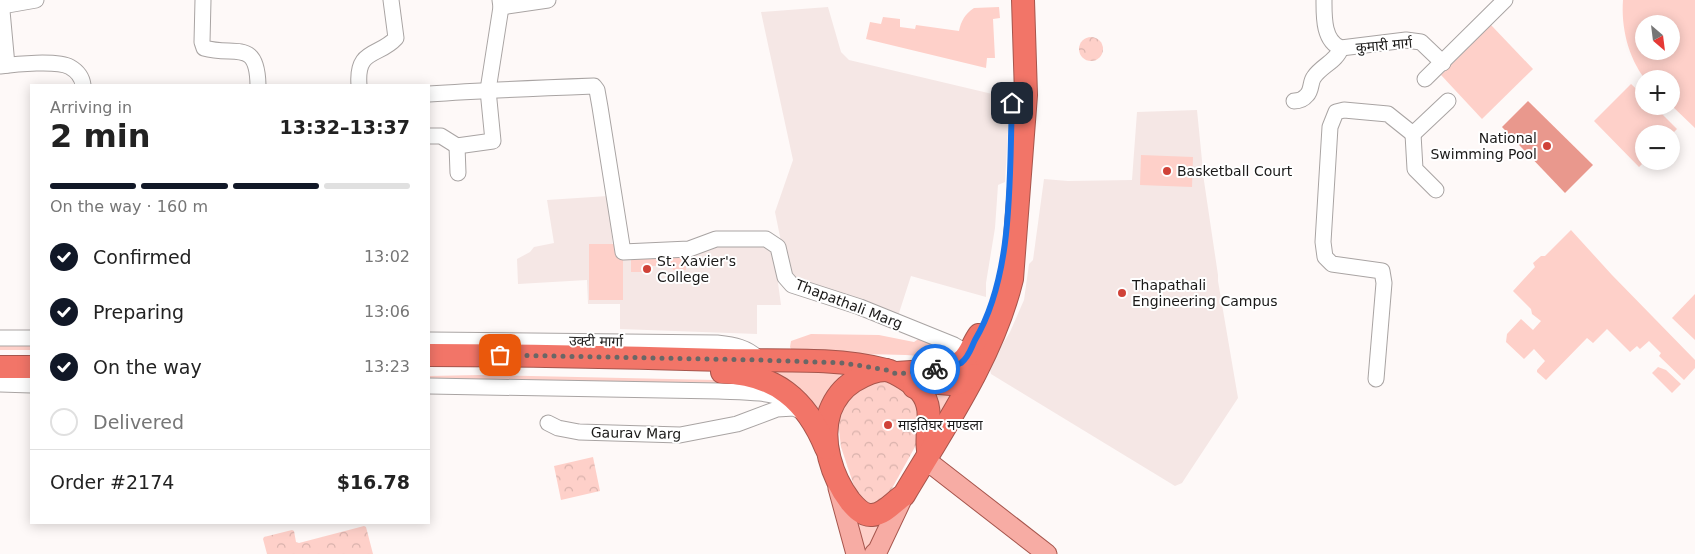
<!DOCTYPE html>
<html lang="en">
<head>
<meta charset="utf-8">
<style>
  :root { --surface:#fff; --page:#f6f6f6; --text:#222; --muted:#767676; --line:#e0e0e0; --accent:#111827 }
  body { margin:0; font-family:"DejaVu Sans","Noto Sans Devanagari",sans-serif; background:var(--page); color:var(--text); height:100vh; display:flex; flex-direction:column; font-size:19px; white-space:nowrap }
  * { box-sizing:border-box; margin:0 }
  p { font-size:16px; color:var(--muted) }
  .icon { flex:none; width:28px; height:28px; fill:none; stroke:currentColor; stroke-width:2; stroke-linecap:round; stroke-linejoin:round }
  .map { position:relative; flex:1; overflow:hidden }
  .side { position:absolute; left:30px; top:84px; width:400px; height:440px; display:flex; flex-direction:column; background:var(--surface); border-radius:0px; box-shadow:0 2px 12px #0003 }
  .side>* { flex:none }
  .needle { width:32px; rotate:152deg }
  .fabs { position:absolute; left:1635px; top:15px; display:grid; gap:10px }
  .fabs a { display:grid; place-items:center; width:45px; height:45px; border-radius:50%; background:var(--surface); box-shadow:0 2px 12px #0003; font-size:25px }
  .pin { position:absolute; display:grid; place-items:center; width:42px; height:42px; color:#fff; margin:-21px; border-radius:10px; box-shadow:0 2px 8px #0006 }
  .courier { position:absolute; display:grid; place-items:center; width:50px; height:50px; margin:-25px; border:4px solid #1a73e8; border-radius:50%; background:#fff; color:#222; box-shadow:0 1px 6px #0007 }
  .overview em { font-style:normal; font-weight:700 }
  .overview div { display:flex; flex-direction:column-reverse }
  .overview { display:flex; align-items:center; justify-content:space-between; height:85px; padding:0 20px }
  h1 { font-size:32px; font-weight:700; line-height:38px }
  .bar { display:grid; grid-template-columns:repeat(4,1fr); gap:8px 5px; align-content:center; height:60px; padding:0 20px }
  .bar i { height:6px; border-radius:4px; background:var(--line) }
  .bar .selected { background:var(--accent) }
  .bar p { grid-column:span 4 }
  .line { display:flex; align-items:center; gap:12px; padding:0 20px; border-top:1px solid var(--line) }
  .line div { flex:1 }
  ol { padding:0 20px; list-style:none }
  li { display:flex; align-items:center; gap:15px; height:55px }
  li p { margin-inline-start:auto }
  li .icon { padding:5px; border-radius:50%; background:var(--accent); color:#fff; stroke-width:4 }
  li:last-child { color:var(--muted) }
  li i { width:28px; height:28px; border:2px solid var(--line); border-radius:50% }
  .map>svg:first-child { display:block }
</style>
</head>
<body>
<div class="map">
<svg width="1695" height="554" viewBox="0 0 1695 554">
  <defs>
    <pattern id="park-crowns" width="20" height="18" patternUnits="userSpaceOnUse" patternTransform="scale(1.25)"><rect width="20" height="18" fill="#fed0c9"/><path d="M2 6a3 3 0 1 1 6 0M12 15a3 3 0 1 1 6 0" fill="none" stroke="#d9b2ac"/></pattern>
  </defs>
  <rect width="100%" height="100%" fill="#fef9f8"/>
  <g fill="#f5e7e5">
    <path d="M828,7L841,52L849,60L1005,97L1009,112L1005,182L998,185L995,228L986,283V297L911,276L898,316L789,281L775,212L793,160L761,12Z"/>
    <path d="M1197,110L1204,181L1218,275V281L1238,398L1182,483L1175,486L991,374L989,366L1010,332L1024,300L1029,264L1033,260L1044,179L1068,181L1132,180L1137,112Z"/>
    <path d="M608,196L613,247L716,239L765,244L774,253L781,305H757V334L620,329V304H588L587,280L518,284L517,259L530,252L534,247L554,243L547,200Z"/>
  </g>
  <g fill="#fed0c9" fill-rule="evenodd">
    <path d="M1623,0H1695V128L1671,105V79H1645C1628,57 1621,27 1623,0ZM1644,24H1671V51H1644Z"/>
    <path d="M999,7L1000,18L993,19L995,58H987L986,68L866,39L870,22L881,24L883,17L900,19V27L915,29L916,25L959,31C961,21 965,14 974,8Z"/>
    <path d="M1491,25L1533,69L1482,119L1441,75Z"/>
    <path d="M1631,84L1644,96V106H1654L1677,129L1671,135L1644,134L1645,161L1639,167L1594,121Z"/>
    <path d="M1141,155L1193,157L1192,187L1140,185Z"/>
    <path d="M1571,230L1612,275L1695,360V368L1684,380L1659,356L1661,353L1649,341L1640,349L1637,346L1630,352L1607,329L1593,343L1587,338L1546,380L1537,372V370L1545,361L1534,349L1524,359L1506,342L1507,334L1521,319L1533,330L1541,321L1532,314L1531,309L1513,291L1535,267L1533,263L1541,256H1545Z"/>
    <rect x="589" y="244" width="34" height="56"/>
    <path d="M631,249H686V270H673L672,265L652,266V272H631Z"/>
    <path d="M1695,294V340L1672,318Z"/>
    <path d="M811,334L879,335L914,342L920,338L928,340L931,346L928,353L931,355L942,356L943,358C893,352 842,356 792,351L790,347L791,341Z"/>
    <rect x="0" y="345" width="31" height="5"/>
    <path d="M1658,367L1666,370L1681,384L1672,393L1652,373Z"/>
    <path d="M767,368L845,371L830,388L822,413Z"/>
    <path d="M479,375L716,380L734,384L716,383L429,379V376Z"/>
    <path d="M959,386L941,420L930,387Z"/>
    <path d="M856,518L885,520L866,554H864Z"/>
  </g>
  <g fill="url(#park-crowns)">
    <circle cx="1091" cy="49" r="12"/>
    <path d="M881,381H889L917,398L921,436L885,501L863,506L858,498L841,447L838,421L841,407L861,387Z"/>
    <path d="M593,457L600,491L561,500L554,466Z"/>
    <path d="M364,526L366,527L373,554H267L263,539L264,537L292,530L294,531L296,542L299,543Z"/>
  </g>
  <path fill="#e9988d" d="M1528,101L1593,165L1565,193L1502,127Z"/>
  <g fill="none" stroke-linecap="round" stroke-linejoin="round">
    <defs>
      <g id="minor">
        <path d="M1,0L7,65"/>
        <path d="M203,0L202,42L204,48C235,57 257,38 258,85"/>
        <path d="M1324,0C1324,16 1323,41 1341,48L1406,40L1421,42L1443,63"/>
        <path d="M2,6L36,0"/>
        <path d="M501,7L548,0"/>
        <path d="M0,66C15,64 58,60 70,67C77,71 82,77 83,85"/>
        <path d="M1425,79L1505,0"/>
        <path d="M359,85C356,48 379,57 396,38L391,0"/>
        <path d="M429,94C484,90 539,88 594,86L597,90L600,107L623,252L689,249L716,239H766L778,247L785,277L792,285L860,307L954,345L969,354"/>
        <path d="M1294,101C1299,101 1303,100 1307,95C1312,90 1310,82 1314,77C1321,66 1337,61 1341,48"/>
        <path d="M1413,134L1415,169L1436,190"/>
        <path d="M429,136H441L457,146L493,141L488,90L501,7L500,0"/>
        <path d="M457,146L458,173"/>
        <path d="M0,338H31"/>
        <path d="M429,340L717,343C734,345 747,347 759,359"/>
        <path d="M1376,379L1384,283L1382,271L1332,264L1325,257L1323,242L1330,127L1336,112L1344,110L1388,114L1413,134L1448,101"/>
        <path d="M0,384L31,385"/>
        <path d="M429,386L719,391C741,392 767,391 788,400"/>
        <path d="M548,423L558,428L579,432L680,435L737,424L777,409L794,408L802,412"/>
      </g>
      <g id="major">
        <path d="M924,462L935,467L1047,554"/>
        <path d="M838,488L856,554"/>
        <path d="M874,554L878,550L904,495"/>
      </g>
      <g id="highway">
        <path d="M429,355C527,355 626,357 724,360C775,361 836,357 886,370C896,372 914,384 921,392C935,409 925,431 928,450"/>
        <path d="M0,367H31"/>
        <path d="M886,370C875,370 864,375 854,381C843,388 835,398 830,411C820,441 832,477 850,501C856,508 863,516 872,515C885,514 894,501 904,495C945,426 993,357 1012,279L1026,95L1023,0"/>
        <path d="M722,372C775,374 806,399 826,448"/>
        <path d="M897,373C912,372 952,370 962,361C970,355 973,343 979,335"/>
        <path d="M914,387L928,382L951,384L959,383L974,375"/>
      </g>
    </defs>
    <use href="#minor" stroke="#a9a4a3" stroke-width="17"/>
    <use href="#major" stroke="#a6554c" stroke-width="21"/>
    <use href="#highway" stroke="#a6554c" stroke-width="24"/>
    <use href="#minor" stroke="#fff" stroke-width="15"/>
    <use href="#major" stroke="#f7aca4" stroke-width="19"/>
    <use href="#highway" stroke="#f27568" stroke-width="22"/>
  </g>
  <g fill="none" stroke-linecap="round" stroke-linejoin="round">
    <path stroke="#6a6766" stroke-width="5" stroke-dasharray="0 9" d="M500,355L759,360L844,363L886,370L897,374L935,369"/>
    <path stroke="#1a73e8" stroke-width="6" d="M935,369C944,368 954,367 961,363C969,357 971,348 975,340C1014,274 1009,178 1012,103"/>
  </g>
  <g fill="#d04238" stroke="#fff" stroke-width="2">
    <circle cx="1547" cy="146" r="5"/>
    <circle cx="1167" cy="171" r="5"/>
    <circle cx="647" cy="269" r="5"/>
    <circle cx="1122" cy="293" r="5"/>
    <circle cx="888" cy="425" r="5"/>
  </g>
  <g text-anchor="middle" stroke-width="4" stroke-linejoin="round" paint-order="stroke">
    <g font-size="14" fill="#1a1918" stroke="#fff">
      <text transform="translate(1384 45) rotate(-5)" y="5">कुमारी मार्ग</text>
      <text transform="translate(849 304) rotate(21)" y="5">Thapathali Marg</text>
      <text transform="translate(596 341) rotate(1)" y="5">उक्टी मार्गा</text>
      <text transform="translate(636 433) rotate(1)" y="5">Gaurav Marg</text>
    </g>
    <g font-size="14" fill="#1a1918" stroke="#fff" text-anchor="start">
      <text x="1537" y="143" text-anchor="end">National<tspan x="1537" dy="16">Swimming Pool</tspan></text>
      <text x="1177" y="176">Basketball Court</text>
      <text x="657" y="266">St. Xavier's<tspan x="657" dy="16">College</tspan></text>
      <text x="1132" y="290">Thapathali<tspan x="1132" dy="16">Engineering Campus</tspan></text>
      <text x="898" y="430">माइतिघर मण्डला</text>
    </g>
  </g>
</svg>
<div class="fabs">
<a><svg class="needle" viewBox="-14 -14 28 28"><path d="M0-13l5 13h-10z" fill="#e53935"/><path d="M0 13l5-13h-10z" fill="#767676"/></svg></a>
<a>+</a>
<a>−</a>
</div>
<div class="pin" style="left:500px;top:355px;background:#ea580c"><svg class="icon" aria-label="bag" viewBox="0 0 24 24"><path d="M5 8h14l-1 12H6zM9 8a3 3 0 0 1 6 0"/></svg></div>
<div class="pin" style="left:1012px;top:103px;background:#1f2937"><svg class="icon" aria-label="home" viewBox="0 0 24 24"><path d="M3 11l9-7 9 7M6 9v11h12V9"/></svg></div>
<div class="courier" style="left:935px;top:369px"><svg class="icon" aria-label="bike" viewBox="0 0 24 24"><circle cx="6" cy="16" r="4"/><circle cx="18" cy="16" r="4"/><path d="M6 16l4-8h5l3 8M10 8l3 8H6M13 5h3"/></svg></div>
<section class="side">
<div class="overview"><div><h1>2 min</h1><p>Arriving in</p></div><em>13:32–13:37</em></div>
<div class="bar"><i class="selected"></i><i class="selected"></i><i class="selected"></i><i></i><p>On the way · 160 m</p></div>
<ol>
<li><svg class="icon" aria-label="check" viewBox="0 0 24 24"><path d="M5 12l5 5 9-10"/></svg>Confirmed<p>13:02</p></li>
<li><svg class="icon" aria-label="check" viewBox="0 0 24 24"><path d="M5 12l5 5 9-10"/></svg>Preparing<p>13:06</p></li>
<li><svg class="icon" aria-label="check" viewBox="0 0 24 24"><path d="M5 12l5 5 9-10"/></svg>On the way<p>13:23</p></li>
<li><i></i>Delivered</li>
</ol>
<div class="line" style="height:65px"><div>Order #2174</div><b>$16.78</b></div>
</section>
</div>
</body>
</html>
